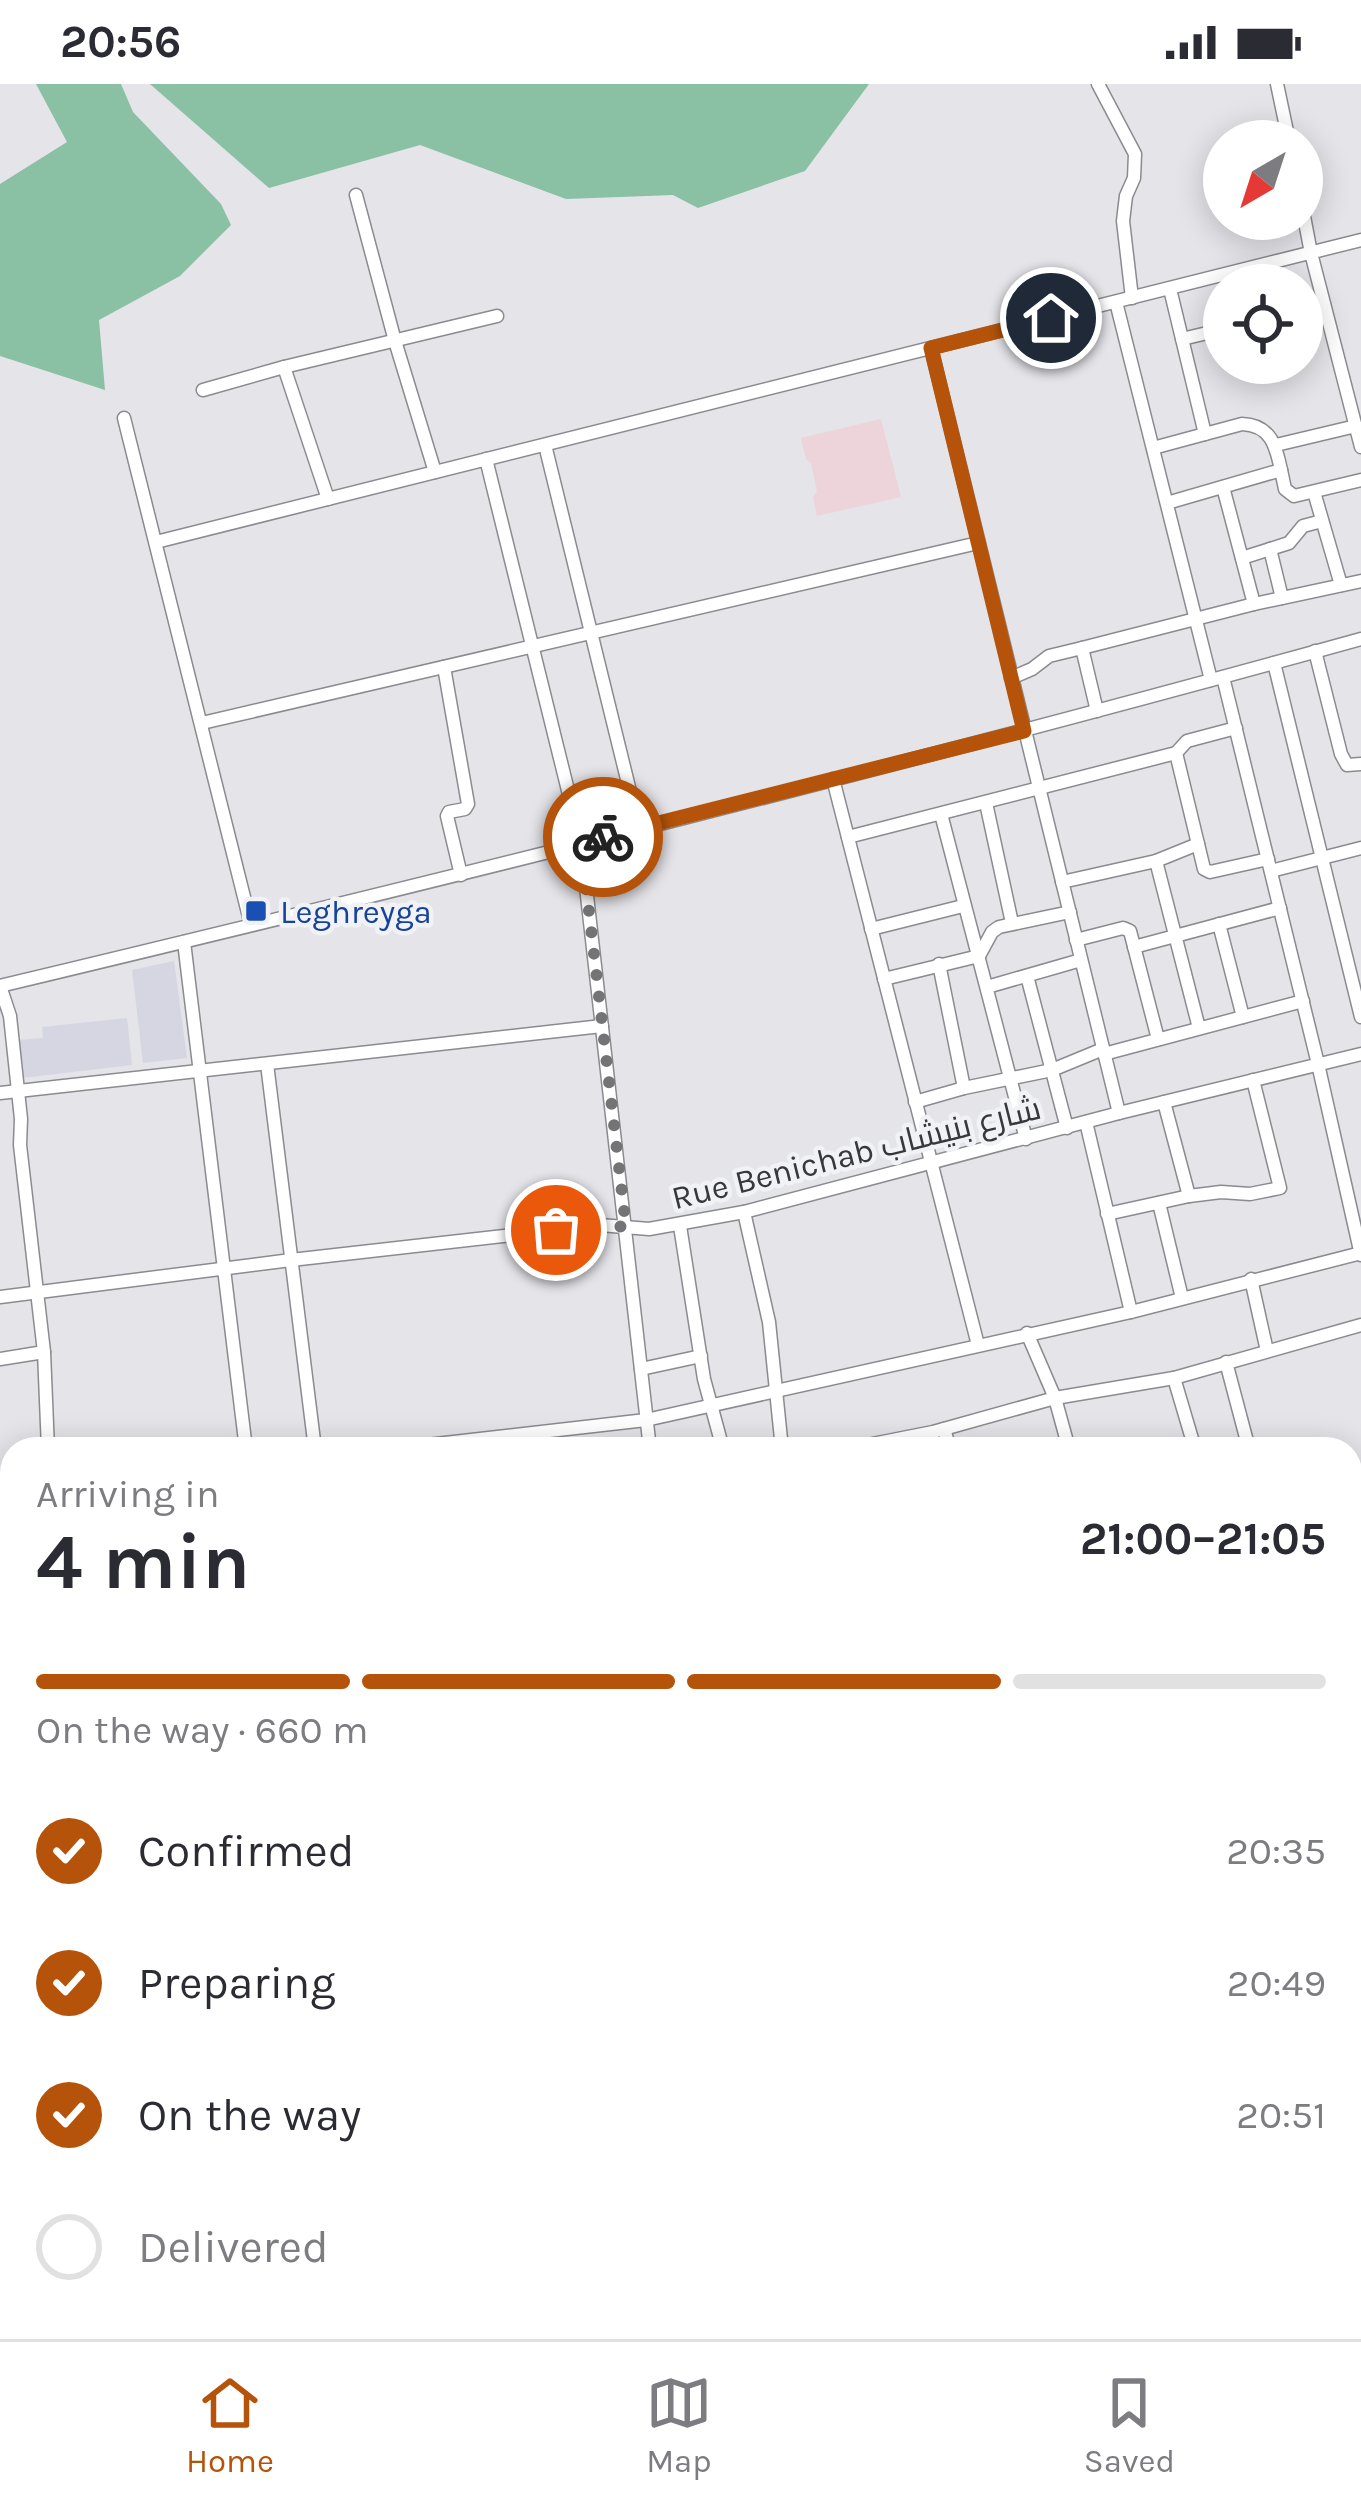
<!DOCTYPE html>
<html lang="en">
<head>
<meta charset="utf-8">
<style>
  :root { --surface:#fff; --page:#f7f7f7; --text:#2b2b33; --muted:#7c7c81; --line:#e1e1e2; --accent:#b45309 }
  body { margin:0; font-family:Karla,Cairo,sans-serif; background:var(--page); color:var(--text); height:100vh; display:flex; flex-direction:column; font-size:45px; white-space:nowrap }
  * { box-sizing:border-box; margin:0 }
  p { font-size:39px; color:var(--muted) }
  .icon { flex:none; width:66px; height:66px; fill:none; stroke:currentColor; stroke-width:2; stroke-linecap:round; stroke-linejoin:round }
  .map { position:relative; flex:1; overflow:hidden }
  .details { position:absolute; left:0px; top:1353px; width:1362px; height:903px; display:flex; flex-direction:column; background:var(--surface); border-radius:36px 36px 0 0; box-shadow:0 6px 30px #0003 }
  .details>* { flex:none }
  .needle { width:78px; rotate:219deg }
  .fabs { position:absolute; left:1203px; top:36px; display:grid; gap:24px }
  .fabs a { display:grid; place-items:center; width:120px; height:120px; border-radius:50%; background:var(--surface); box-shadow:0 6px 30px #0003; font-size:60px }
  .pin { position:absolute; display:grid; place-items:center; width:102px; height:102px; color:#fff; margin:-51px; border:6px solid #fff; border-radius:50%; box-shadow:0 3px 12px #0007 }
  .courier { position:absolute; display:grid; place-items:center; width:120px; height:120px; margin:-60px; border:9px solid #b45309; border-radius:50%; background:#fff; color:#222; box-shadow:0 3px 15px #0007 }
  .headline em { font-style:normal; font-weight:700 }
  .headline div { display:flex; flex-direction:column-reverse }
  .headline { display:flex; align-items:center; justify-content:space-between; height:204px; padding:0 36px }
  h1 { font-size:78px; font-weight:700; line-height:90px }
  .bar { display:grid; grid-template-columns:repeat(4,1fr); gap:18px 12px; align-content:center; height:144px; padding:0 36px }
  .bar i { height:15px; border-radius:9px; background:var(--line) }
  .bar .selected { background:var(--accent) }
  .bar p { grid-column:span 4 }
  ol { padding:0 36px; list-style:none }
  li { display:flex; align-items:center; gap:36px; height:132px }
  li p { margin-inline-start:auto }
  li .icon { padding:12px; border-radius:50%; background:var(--accent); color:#fff; stroke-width:4 }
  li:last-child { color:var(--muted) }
  li i { width:66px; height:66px; border:6px solid var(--line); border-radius:50% }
  .status { display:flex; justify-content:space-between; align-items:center; height:84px; padding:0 60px; background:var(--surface); direction:ltr }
  .status svg { height:33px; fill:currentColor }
  .menu { display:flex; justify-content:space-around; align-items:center; height:168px; border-top:3px solid var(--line); background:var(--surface); font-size:33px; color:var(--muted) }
  .menu a { display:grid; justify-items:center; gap:6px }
  .menu .selected { color:var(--accent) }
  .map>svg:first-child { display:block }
</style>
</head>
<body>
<div class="status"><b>20:56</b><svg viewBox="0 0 49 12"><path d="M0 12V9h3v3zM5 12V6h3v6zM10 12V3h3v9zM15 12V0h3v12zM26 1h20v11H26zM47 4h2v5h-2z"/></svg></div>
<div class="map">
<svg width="1361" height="2255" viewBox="0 0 1361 2255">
  <rect width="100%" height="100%" fill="#e4e4e9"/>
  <g fill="#d5d6e1">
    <path d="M174,877L187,974L143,979L132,886Z"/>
    <path d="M127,934L132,981L22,994L17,956L43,954L42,943Z"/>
  </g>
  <path fill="#edd3da" d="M881,335L901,413L817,432L813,413L817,408L811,379L806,375L801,354Z"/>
  <g fill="#8ac0a3">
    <path d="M36,0H121L133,28L221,120L231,141L180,192L99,236L105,306L0,272V100L67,58Z"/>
    <path d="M150,0H869L805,87L698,124L673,111L566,115L420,61L269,104Z"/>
  </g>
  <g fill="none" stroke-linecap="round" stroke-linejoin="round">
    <defs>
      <g id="minor">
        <path d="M1098,0L1135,70L1134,94L1126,112L1123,137L1132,214"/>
        <path d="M1277,0L1289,57"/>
        <path d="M356,111L395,257L435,388"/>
        <path d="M1302,122L1311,169L1361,363"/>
        <path d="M1170,205L1205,350"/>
        <path d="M1116,218L1211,596"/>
        <path d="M1302,226L1324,220"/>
        <path d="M1182,255L1224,245"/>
        <path d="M931,264L1119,1029"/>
        <path d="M284,283L328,415"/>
        <path d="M203,306L284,283L497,232"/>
        <path d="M124,334L251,841"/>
        <path d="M545,361L639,744"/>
        <path d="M1276,361L1356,342"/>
        <path d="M1153,364L1242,340C1271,341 1276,362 1281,386"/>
        <path d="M486,375L581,759L650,1365"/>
        <path d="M1223,403L1254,520"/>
        <path d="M1314,408L1341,501"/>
        <path d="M1167,419L1281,386L1285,405L1294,412L1361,396"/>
        <path d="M156,458L1361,156"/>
        <path d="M1270,465L1282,514"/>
        <path d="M1242,474L1289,459L1303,442L1322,437"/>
        <path d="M1315,567L1341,670L1347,681L1361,680"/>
        <path d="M1274,579L1361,933"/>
        <path d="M444,583L468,720L465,725L449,728L447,732L461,791"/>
        <path d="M1223,593L1318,980L1361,1171"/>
        <path d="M1011,594L1032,585L1049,572L1082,564"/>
        <path d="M1097,627L1082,564L1254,520L1361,497"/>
        <path d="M202,639L978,459"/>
        <path d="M833,695L978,1261"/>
        <path d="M986,719L1012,839"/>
        <path d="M941,730L1026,1055"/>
        <path d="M848,753L1176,669"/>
        <path d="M1198,760L1204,785L1210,788L1268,775"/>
        <path d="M1156,777L1199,944"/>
        <path d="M1271,787L1361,764"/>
        <path d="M1062,798L1156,777L1198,760L1176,669L1187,657L1236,644"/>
        <path d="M1219,840L1243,933"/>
        <path d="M871,845L963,822"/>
        <path d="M1076,856L1123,844L1130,847L1158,955"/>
        <path d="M184,858L246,1365"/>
        <path d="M1134,863L1280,824"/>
        <path d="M939,880L964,1004"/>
        <path d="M1027,892L1067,1044"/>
        <path d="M884,895L979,872L992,848L999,843L1070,828"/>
        <path d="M0,902C455,793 910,680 1361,555"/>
        <path d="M0,902L10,932L21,1035L20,1061L44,1268L48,1365"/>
        <path d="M987,903L1081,876"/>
        <path d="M1104,970L1303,917"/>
        <path d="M267,980L315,1365"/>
        <path d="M0,1009L602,942"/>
        <path d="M915,1018L964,1004L1052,986L1103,965"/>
        <path d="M1164,1018L1189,1112"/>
        <path d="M1086,1038L1131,1228"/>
        <path d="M1159,1119L1182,1214"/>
        <path d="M744,1128L769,1238L782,1365"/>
        <path d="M1107,1130L1189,1112L1221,1108L1250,1110L1280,1104L1253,996"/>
        <path d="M680,1142L704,1295L723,1365"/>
        <path d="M1251,1195L1267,1267"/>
        <path d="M0,1213L291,1176L600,1141L649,1145L744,1128L1119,1029L1361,970"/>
        <path d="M1027,1249L1055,1314L1069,1365"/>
        <path d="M0,1275L44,1268"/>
        <path d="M1226,1278L1249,1365"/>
        <path d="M641,1285L701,1272"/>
        <path d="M1174,1294L1195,1365"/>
        <path d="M944,1345L950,1365"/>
        <path d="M392,1365L646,1336L1131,1228L1361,1169"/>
        <path d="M847,1365L933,1348L1055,1314L1174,1294L1361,1241"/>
        <path d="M0,1408L12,1407"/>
        <path d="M0,1616L12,1614"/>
        <path d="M0,1663L12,1661"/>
        <path d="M0,1823L12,1822"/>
        <path d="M0,1891L12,1889"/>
        <path d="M0,2008L12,2007"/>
        <path d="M1350,2034L1361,2032"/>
        <path d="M0,2065L12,2064"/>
        <path d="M1350,2128L1361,2126"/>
        <path d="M1350,2160L1361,2157"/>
        <path d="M0,2162L12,2160"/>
        <path d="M0,2182L10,2255"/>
        <path d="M107,2244L108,2255"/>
        <path d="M161,2244L163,2255"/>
        <path d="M289,2244V2255"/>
        <path d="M352,2244L354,2255"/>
        <path d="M555,2244L556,2255"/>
        <path d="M763,2244L765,2255"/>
        <path d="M976,2244L980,2255"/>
        <path d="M1114,2244V2255"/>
        <path d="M1202,2244L1203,2255"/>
        <path d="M1331,2244L1333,2255"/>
        <path d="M1016,2255L1036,2252"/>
      </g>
    </defs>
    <use href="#minor" stroke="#8a8b8f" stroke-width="15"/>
    <use href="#minor" stroke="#fff" stroke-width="12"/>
  </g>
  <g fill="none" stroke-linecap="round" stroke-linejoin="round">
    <path stroke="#747477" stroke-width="12" stroke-dasharray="0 21.6" d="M556,1146L600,1141L626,1143L581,759L603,753"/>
    <path stroke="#b45309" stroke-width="15" d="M603,753L1024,647L931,264L1051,234"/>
  </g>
  <rect fill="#1a4fb4" stroke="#f1f2f6" stroke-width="4.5" x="244" y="815" width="24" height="24" rx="6"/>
  <g text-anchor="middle" stroke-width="9" stroke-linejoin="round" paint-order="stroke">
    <g font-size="33" fill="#164399" stroke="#f1f2f6" text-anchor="start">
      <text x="280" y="839">Leghreyga</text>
    </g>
    <g font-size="33" fill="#38383a" stroke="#f1f2f6">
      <text transform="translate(856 1068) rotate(-14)" y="12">Rue Benichab شارع بنيشاب</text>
    </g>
  </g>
</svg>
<div class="fabs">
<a><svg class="needle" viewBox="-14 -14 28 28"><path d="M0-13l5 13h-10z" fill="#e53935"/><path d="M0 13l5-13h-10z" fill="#7c7c81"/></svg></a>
<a><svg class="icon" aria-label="locate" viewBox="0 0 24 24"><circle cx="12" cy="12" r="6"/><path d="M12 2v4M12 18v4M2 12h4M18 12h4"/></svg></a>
</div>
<div class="pin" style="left:556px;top:1146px;background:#ea580c"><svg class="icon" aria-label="bag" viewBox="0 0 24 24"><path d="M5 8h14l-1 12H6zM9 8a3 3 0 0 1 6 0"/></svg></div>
<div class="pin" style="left:1051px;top:234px;background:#1f2937"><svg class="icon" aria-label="home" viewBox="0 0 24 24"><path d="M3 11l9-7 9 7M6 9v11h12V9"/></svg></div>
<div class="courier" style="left:603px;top:753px"><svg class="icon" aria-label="bike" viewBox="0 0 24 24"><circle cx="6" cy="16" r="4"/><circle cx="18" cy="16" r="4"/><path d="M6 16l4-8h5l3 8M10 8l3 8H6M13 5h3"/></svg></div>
<section class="details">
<div class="headline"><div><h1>4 min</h1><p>Arriving in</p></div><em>21:00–21:05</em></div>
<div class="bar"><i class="selected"></i><i class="selected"></i><i class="selected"></i><i></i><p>On the way · 660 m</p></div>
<ol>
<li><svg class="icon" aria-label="check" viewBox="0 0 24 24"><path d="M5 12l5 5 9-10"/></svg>Confirmed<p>20:35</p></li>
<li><svg class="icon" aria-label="check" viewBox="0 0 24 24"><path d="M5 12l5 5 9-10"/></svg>Preparing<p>20:49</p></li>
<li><svg class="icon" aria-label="check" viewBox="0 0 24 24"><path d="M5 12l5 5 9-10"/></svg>On the way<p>20:51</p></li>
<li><i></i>Delivered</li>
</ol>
</section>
</div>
<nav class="menu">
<a class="selected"><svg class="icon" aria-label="home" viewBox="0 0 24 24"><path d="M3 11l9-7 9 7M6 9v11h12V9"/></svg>Home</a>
<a><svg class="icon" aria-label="map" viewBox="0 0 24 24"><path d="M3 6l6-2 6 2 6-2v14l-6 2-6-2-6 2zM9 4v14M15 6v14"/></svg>Map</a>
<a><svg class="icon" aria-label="saved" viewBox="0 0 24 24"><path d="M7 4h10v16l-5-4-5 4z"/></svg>Saved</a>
</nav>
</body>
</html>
